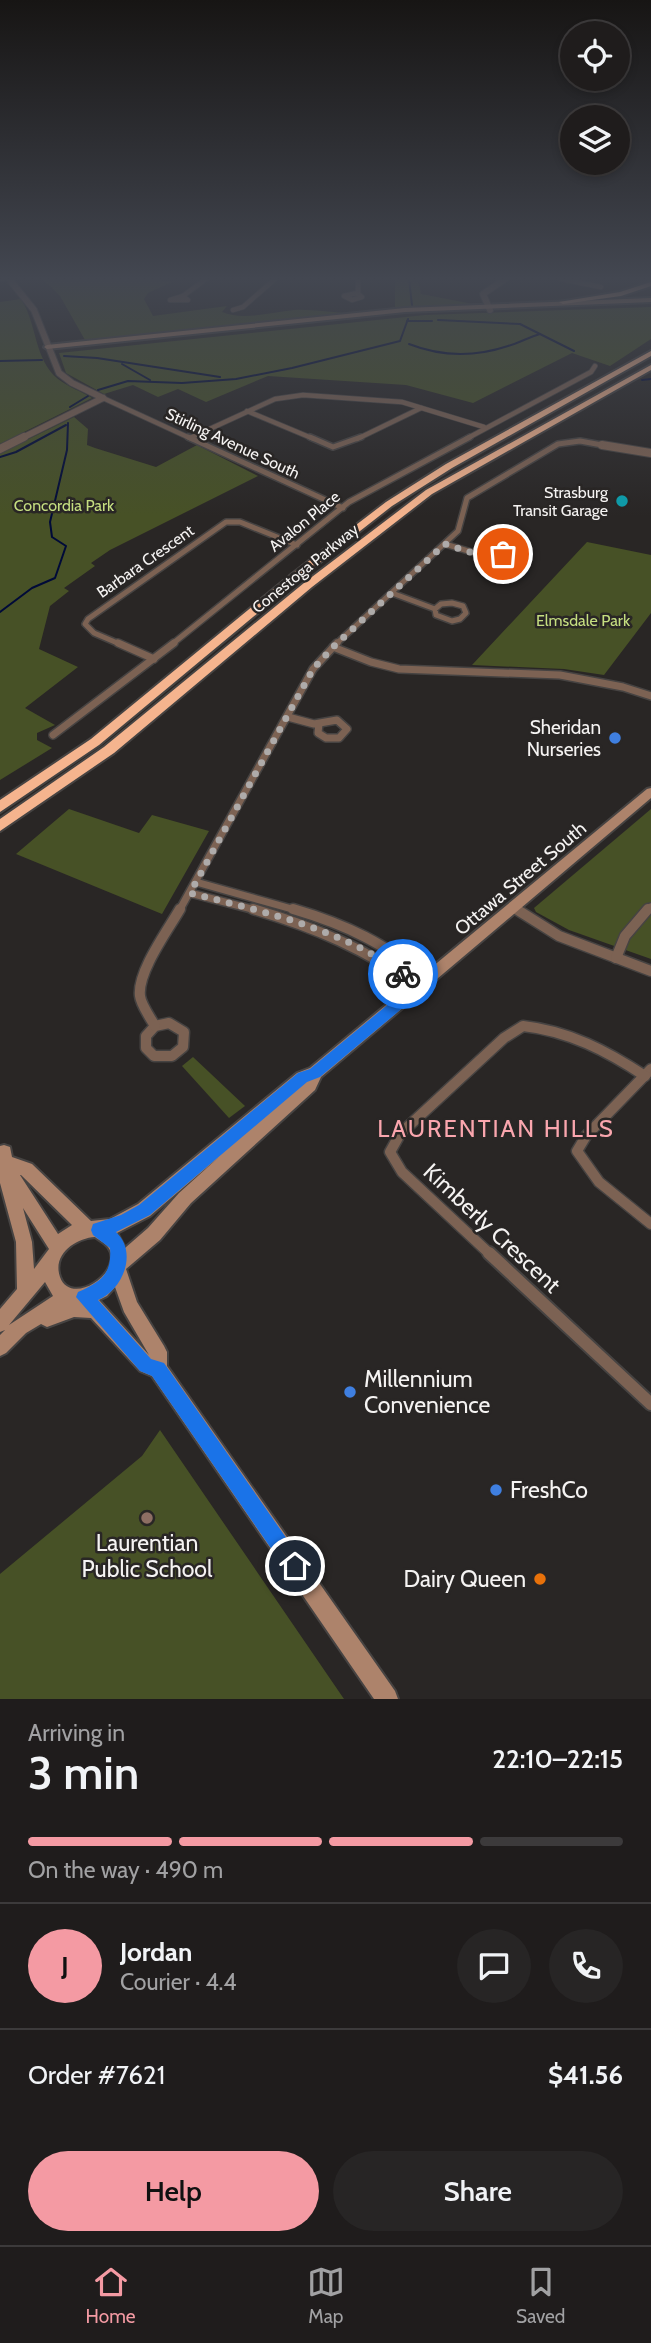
<!DOCTYPE html>
<html lang="en">
<head>
<meta charset="utf-8">
<style>
  :root { --surface:#1f1c1c; --page:#272525; --text:#f1f3f6; --muted:#a1a1a3; --line:#3c3a3b; --accent:#f49aa3 }
  body { margin:0; font-family:Cabin,sans-serif; background:var(--page); color:var(--text); height:100vh; display:flex; flex-direction:column; font-size:26px; white-space:nowrap }
  * { box-sizing:border-box; margin:0 }
  p { font-size:23px; color:var(--muted) }
  .icon { flex:none; width:38px; height:38px; fill:none; stroke:currentColor; stroke-width:2; stroke-linecap:round; stroke-linejoin:round }
  .map { position:relative; height:1699px; overflow:hidden }
  .drawer { display:flex; flex-direction:column; background:var(--surface); flex:1 }
  .drawer>* { flex:none }
  .controls { position:absolute; left:560px; top:21px; display:grid; gap:14px }
  .controls a { display:grid; place-items:center; width:70px; height:70px; border-radius:50%; background:var(--surface); box-shadow:0 4px 10px #0003,0 0 0 2px var(--line); font-size:35px }
  .pin { position:absolute; display:grid; place-items:center; width:60px; height:60px; color:#fff; margin:-30px; border:4px solid #fff; border-radius:50%; box-shadow:0 2px 7px #0007 }
  .courier { position:absolute; display:grid; place-items:center; width:70px; height:70px; margin:-35px; border:5px solid #1a73e8; border-radius:50%; background:#fff; color:#222; box-shadow:0 2px 9px #0007 }
  .summary em { font-style:normal; font-weight:600 }
  .summary div { display:flex; flex-direction:column-reverse }
  .summary { display:flex; align-items:center; justify-content:space-between; height:119px; padding:0 28px }
  h1 { font-size:46px; font-weight:600; line-height:52px }
  .bar { display:grid; grid-template-columns:repeat(4,1fr); gap:10px 7px; align-content:center; height:84px; padding:0 28px }
  .bar i { height:9px; border-radius:5px; background:var(--line) }
  .bar .on { background:var(--accent) }
  .bar p { grid-column:span 4 }
  .line { display:flex; align-items:center; gap:18px; padding:0 28px; border-top:2px solid var(--line) }
  .line div { flex:1 }
  .round { display:grid; place-items:center; flex:none; width:74px; height:74px; border-radius:37px; background:var(--page) }
  .button { display:flex; gap:14px; margin-top:auto; padding:14px 28px }
  .button a { flex:1; height:80px; border-radius:42px; background:var(--accent); color:#111; font-size:28px; font-weight:600; line-height:80px; text-align:center }
  .button a+a { background:var(--page); color:var(--text) }
  .menu { display:flex; justify-content:space-around; align-items:center; height:98px; border-top:2px solid var(--line); background:var(--surface); font-size:19px; color:var(--muted) }
  .menu a { display:grid; justify-items:center; gap:4px }
  .menu .on { color:var(--accent) }
  .map>svg:first-child { display:block }
</style>
</head>
<body>
<div class="map">
<svg width="651" height="1699" viewBox="0 0 651 1699">
  <rect width="100%" height="100%" fill="#292625"/>
  <g fill="#475126">
    <path d="M43,279H149L172,282L148,293L144,299L153,316L227,306L222,312C244,321 271,312 294,310C310,309 328,312 344,313L85,340L60,296Z"/>
    <path d="M395,279H418L421,294L473,304L395,308Z"/>
    <path d="M21,299C37,323 34,360 58,379C68,387 81,391 92,398L0,444V302Z"/>
    <path d="M651,307V339L610,366L572,353L473,403L406,385L268,376L206,402L178,389L158,397L133,385L104,394L66,373L59,353L425,315Z"/>
    <path d="M74,417L88,429L87,445L95,448L156,467L197,445L258,476L110,550L91,563L95,566L64,588L69,591L50,606L39,649L78,667L25,708L55,725L37,733V740L52,748L0,780V453Z"/>
    <path d="M587,542L651,555V613L604,675L564,669L472,665Z"/>
    <path d="M69,809L139,833L152,815L209,831L162,914L16,854Z"/>
    <path d="M651,809V959L569,930L536,912L534,908Z"/>
    <path d="M193,1057L245,1106L229,1118L182,1066Z"/>
    <path d="M160,1430L344,1699H0V1574L142,1456Z"/>
  </g>
  <g fill="none" stroke-linecap="round" stroke-linejoin="round">
    <g stroke="#000a38" stroke-width="2">
      <path d="M409,279L412,305"/>
      <path d="M438,320L520,324L574,351"/>
      <path d="M407,321H432"/>
      <path d="M409,344C442,357 475,357 508,346C519,343 529,337 540,334"/>
      <path d="M64,356L97,358L220,377"/>
      <path d="M0,361L42,360"/>
      <path d="M122,364L150,380"/>
      <path d="M642,380L651,379"/>
      <path d="M98,390L128,381L182,383L236,379L292,368L400,341L408,319"/>
      <path d="M70,407L88,396"/>
      <path d="M0,457L16,452L66,425"/>
      <path d="M0,612L32,588L55,578L66,546L52,537L50,522L67,450L68,423"/>
    </g>
    <defs>
      <g id="minor-far4">
        <path d="M0,279H3"/>
        <path d="M358,279V294"/>
        <path d="M561,279L601,287"/>
        <path d="M357,293L362,297L352,300L344,296Z"/>
        <path d="M183,296L188,300H170Z"/>
        <path d="M183,296L206,279"/>
        <path d="M233,310L243,307L275,279"/>
        <path d="M103,398L192,439"/>
        <path d="M247,411L314,439"/>
        <path d="M190,438L275,399L303,395L402,402L484,427"/>
        <path d="M357,439L421,408"/>
        <path d="M466,439L591,372L595,366"/>
      </g>
      <g id="minor-far3">
        <path d="M188,437L343,508"/>
        <path d="M310,437L333,447L361,437"/>
        <path d="M445,544L488,557"/>
        <path d="M503,554L514,561L508,568L490,565L488,557Z"/>
        <path d="M392,593L435,609"/>
        <path d="M452,603L463,606L466,613L460,619L452,621L436,615L435,609L441,604Z"/>
        <path d="M122,645L94,633L85,624L88,619L226,522H240L297,545"/>
        <path d="M171,645L349,502L470,437"/>
        <path d="M335,645L458,531L467,498L558,444L580,441L602,445"/>
      </g>
      <g id="minor-far2">
        <path d="M118,643L154,659"/>
        <path d="M333,647L371,662L399,669L560,675L623,687L651,696"/>
        <path d="M288,717L314,724L337,720L347,729L339,738H326L318,733L319,724"/>
        <path d="M53,735L174,643"/>
        <path d="M196,882L299,911"/>
        <path d="M190,893L259,911"/>
        <path d="M514,908L519,911"/>
        <path d="M179,911L313,669L337,643"/>
        <path d="M647,911L651,907"/>
      </g>
      <g id="minor-far1">
        <path d="M253,909C314,927 367,949 418,987"/>
        <path d="M293,909C351,926 381,943 430,978"/>
        <path d="M516,909L559,936L651,971"/>
        <path d="M616,958L625,936L648,909"/>
        <path d="M169,1023L184,1032L183,1047L172,1056H154L146,1048V1036L155,1026Z"/>
        <path d="M155,1026C150,1017 141,1005 140,996C137,972 168,930 180,909"/>
        <path d="M651,1069L586,1136L577,1151L599,1182L651,1224"/>
        <path d="M491,1255L402,1172L390,1152L400,1134L504,1038L523,1026C569,1031 607,1051 645,1076"/>
      </g>
      <path id="minor" d="M489,1253L651,1404"/>
      <g id="tertiary-far1">
        <path d="M9,279L34,310L59,373L72,383L103,398"/>
        <path d="M490,310L483,294L505,279"/>
        <path d="M20,439L103,398"/>
      </g>
      <g id="tertiary">
        <path d="M602,445L651,453"/>
        <path d="M0,449L24,437"/>
      </g>
      <g id="secondary">
        <path d="M651,298V302L405,312L47,349L44,347L47,345L405,308Z"/>
        <path d="M651,788V798L321,1077L315,1090L191,1203L160,1240L126,1269L137,1302L164,1346L167,1352V1366L395,1691L398,1699H374L152,1376L140,1371L91,1318L74,1317L47,1327L41,1324L26,1333L6,1353L0,1356V1335L5,1330L0,1332V1309L17,1289L16,1242L0,1183V1146L4,1145L10,1147L12,1157L32,1164L91,1221L110,1219L138,1204L297,1073L310,1068L647,789ZM219,1157L179,1193L148,1228L125,1248L117,1233L150,1216ZM20,1175H21L72,1225L58,1234ZM23,1208L49,1249L34,1269L32,1242ZM95,1237C99,1240 105,1243 108,1247C126,1271 71,1308 60,1277C52,1254 76,1238 95,1237ZM45,1282L53,1296L9,1325ZM115,1287L124,1312L149,1355L99,1300L107,1296Z"/>
      </g>
      <g id="motorway">
        <path d="M651,282V286L621,296L563,304L559,302L620,292Z"/>
        <path d="M651,351V356L452,468L392,506L300,578L99,745L0,812V800L91,739L292,574L386,502L446,464Z"/>
        <path d="M651,365V370L432,494L312,587L114,753L0,831V819L104,747L304,583L426,490Z"/>
      </g>
    </defs>
    <use href="#minor-far4" stroke="#464342" stroke-width="6"/>
    <use href="#minor-far3" stroke="#464342" stroke-width="8"/>
    <use href="#minor-far2" stroke="#464342" stroke-width="10"/>
    <use href="#minor-far1" stroke="#464342" stroke-width="13"/>
    <use href="#minor" stroke="#464342" stroke-width="16"/>
    <use href="#tertiary-far1" stroke="#464342" stroke-width="8"/>
    <use href="#tertiary" stroke="#464342" stroke-width="10"/>
    <use href="#secondary" stroke="#464342" stroke-width="4"/>
    <use href="#motorway" stroke="#464342" stroke-width="4"/>
    <use href="#minor-far4" stroke="#7c6253" stroke-width="4.5"/>
    <use href="#minor-far3" stroke="#7c6253" stroke-width="5"/>
    <use href="#minor-far2" stroke="#7c6253" stroke-width="7"/>
    <use href="#minor-far1" stroke="#7c6253" stroke-width="10"/>
    <use href="#minor" stroke="#7c6253" stroke-width="12"/>
    <use href="#tertiary-far1" stroke="#7c6253" stroke-width="6"/>
    <use href="#tertiary" stroke="#7c6253" stroke-width="8"/>
    <use href="#secondary" fill="#ad836b" fill-rule="evenodd"/>
    <use href="#motorway" fill="#f5b48e" fill-rule="evenodd"/>
  </g>
  <linearGradient id="sky" x2="0" y2="1"><stop stop-color="#171514"/><stop offset="0.54" stop-color="#434751"/><stop offset="1" stop-color="#434751" stop-opacity="0"/></linearGradient>
  <rect width="651" height="516" fill="url(#sky)"/>
  <path fill="#1a73e8" d="M403,969L423,983V991L320,1077L307,1082L150,1215L116,1232C138,1252 123,1290 98,1300L151,1359L164,1363L301,1559L304,1566L301,1573L295,1575L288,1573L152,1376L140,1371L76,1297L78,1292C101,1282 112,1274 110,1248L93,1235L91,1230L93,1224L121,1215L139,1205L298,1073L310,1069L409,987L397,974Z"/>
  <g fill="none" stroke-linecap="round" stroke-linejoin="round">
    <path stroke="#aeabaa" stroke-width="7" stroke-dasharray="0 12.6" d="M403,974C340,928 264,912 190,893L313,669L333,647L445,544L488,558L503,554"/>
  </g>
  <circle fill="#0f9aa8" stroke="#292625" stroke-width="2.5" cx="622" cy="501" r="7"/>
  <g fill="#3f7fe0" stroke="#292625" stroke-width="2.5">
    <circle cx="615" cy="738" r="7"/>
    <circle cx="350" cy="1392" r="7"/>
    <circle cx="496" cy="1490" r="7"/>
  </g>
  <circle fill="#8d6e63" stroke="#292625" stroke-width="2.5" cx="147" cy="1518" r="7"/>
  <circle fill="#e8710a" stroke="#292625" stroke-width="2.5" cx="540" cy="1579" r="7"/>
  <g text-anchor="middle" stroke-width="5" stroke-linejoin="round" paint-order="stroke">
    <g font-size="16" fill="#f5f3f2" stroke="#292625">
      <text transform="translate(233 443) rotate(25)" y="6">Stirling Avenue South</text>
      <text transform="translate(304 521) rotate(-39)" y="6">Avalon Place</text>
      <text transform="translate(145 561) rotate(-35)" y="6">Barbara Crescent</text>
      <text transform="translate(305 568) rotate(-39)" y="6">Conestoga Parkway</text>
    </g>
    <g font-size="16" fill="#f5f3f2" stroke="#292625" text-anchor="end">
      <text x="608" y="498">Strasburg<tspan x="608" dy="18">Transit Garage</tspan></text>
    </g>
    <g font-size="16" fill="#c5de80" stroke="#292625">
      <text x="64" y="511">Concordia Park</text>
      <text x="583" y="626">Elmsdale Park</text>
    </g>
    <g font-size="19" fill="#f5f3f2" stroke="#292625" text-anchor="end">
      <text x="601" y="734">Sheridan<tspan x="601" dy="22">Nurseries</tspan></text>
    </g>
    <g font-size="19" fill="#f5f3f2" stroke="#292625">
      <text transform="translate(520 878) rotate(-40)" y="7">Ottawa Street South</text>
    </g>
    <g font-size="23" fill="#f5f3f2" stroke="#292625">
      <text transform="translate(492 1228) rotate(43)" y="8">Kimberly Crescent</text>
    </g>
    <g font-size="23" fill="#f5f3f2" stroke="#292625" text-anchor="start">
      <text x="364" y="1387">Millennium<tspan x="364" dy="26">Convenience</tspan></text>
      <text x="510" y="1498">FreshCo</text>
      <text x="147" y="1551" text-anchor="middle">Laurentian<tspan x="147" dy="26">Public School</tspan></text>
      <text x="526" y="1587" text-anchor="end">Dairy Queen</text>
    </g>
    <g font-size="24" letter-spacing="2" fill="#faa6ae" stroke="#292625">
      <text x="496" y="1137">LAURENTIAN HILLS</text>
    </g>
  </g>
</svg>
<div class="controls">
<a><svg class="icon" aria-label="locate" viewBox="0 0 24 24"><circle cx="12" cy="12" r="6"/><path d="M12 2v4M12 18v4M2 12h4M18 12h4"/></svg></a>
<a><svg class="icon" aria-label="layers" viewBox="0 0 24 24"><path d="M12 4l9 5-9 5-9-5zM3 14l9 5 9-5"/></svg></a>
</div>
<div class="pin" style="left:503px;top:554px;background:#ea580c"><svg class="icon" aria-label="bag" viewBox="0 0 24 24"><path d="M5 8h14l-1 12H6zM9 8a3 3 0 0 1 6 0"/></svg></div>
<div class="pin" style="left:295px;top:1566px;background:#1f2937"><svg class="icon" aria-label="home" viewBox="0 0 24 24"><path d="M3 11l9-7 9 7M6 9v11h12V9"/></svg></div>
<div class="courier" style="left:403px;top:974px"><svg class="icon" aria-label="bike" viewBox="0 0 24 24"><circle cx="6" cy="16" r="4"/><circle cx="18" cy="16" r="4"/><path d="M6 16l4-8h5l3 8M10 8l3 8H6M13 5h3"/></svg></div>
</div>
<section class="drawer">
<div class="summary"><div><h1>3 min</h1><p>Arriving in</p></div><em>22:10–22:15</em></div>
<div class="bar"><i class="on"></i><i class="on"></i><i class="on"></i><i></i><p>On the way · 490 m</p></div>
<div class="line" style="height:126px"><b class="round" style="background:var(--accent);color:#111">J</b><div><b>Jordan</b><p>Courier · 4.4</p></div><a class="round"><svg class="icon" aria-label="chat" viewBox="0 0 24 24"><path d="M4 5h16v11H9l-5 4z"/></svg></a><a class="round"><svg class="icon" aria-label="phone" viewBox="0 0 24 24"><path d="M5 4h4l2 5-3 2q2 4 5 5l2-3 5 2v4C11 20 4 13 5 4z"/></svg></a></div>
<div class="line" style="height:91px"><div>Order #7621</div><b>$41.56</b></div>
<div class="button"><a>Help</a><a>Share</a></div>
</section>
<nav class="menu">
<a class="on"><svg class="icon" aria-label="home" viewBox="0 0 24 24"><path d="M3 11l9-7 9 7M6 9v11h12V9"/></svg>Home</a>
<a><svg class="icon" aria-label="map" viewBox="0 0 24 24"><path d="M3 6l6-2 6 2 6-2v14l-6 2-6-2-6 2zM9 4v14M15 6v14"/></svg>Map</a>
<a><svg class="icon" aria-label="saved" viewBox="0 0 24 24"><path d="M7 4h10v16l-5-4-5 4z"/></svg>Saved</a>
</nav>
</body>
</html>
